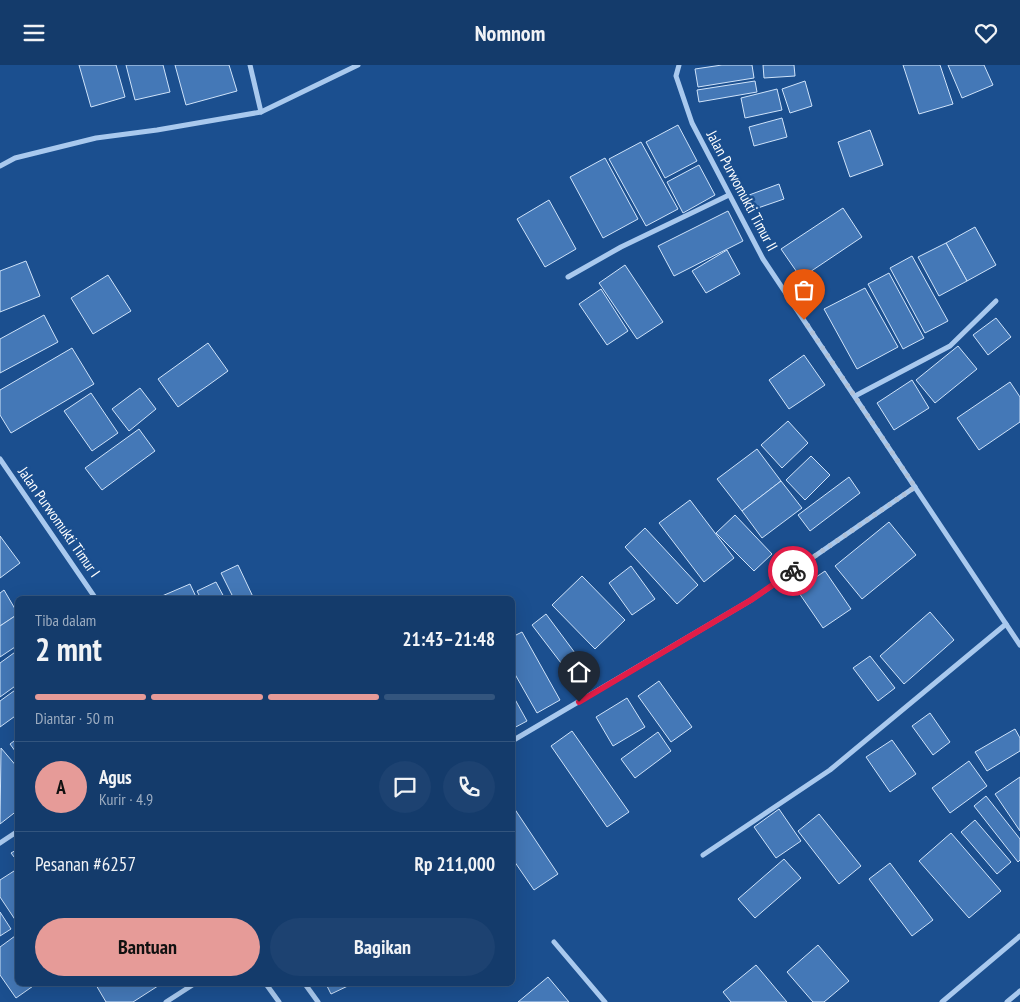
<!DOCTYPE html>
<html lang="id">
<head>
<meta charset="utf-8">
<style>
  :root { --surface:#143b6b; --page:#1d4271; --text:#f1f3f6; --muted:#9dadc1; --line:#33557e; --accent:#e69b98 }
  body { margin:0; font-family:"PT Sans Narrow",sans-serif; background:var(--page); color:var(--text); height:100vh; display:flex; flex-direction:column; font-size:19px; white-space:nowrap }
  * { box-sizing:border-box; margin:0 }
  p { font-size:16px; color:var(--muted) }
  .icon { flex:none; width:28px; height:28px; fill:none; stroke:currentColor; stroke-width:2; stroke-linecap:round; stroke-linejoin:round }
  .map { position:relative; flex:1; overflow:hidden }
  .sheet { position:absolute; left:15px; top:531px; width:500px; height:390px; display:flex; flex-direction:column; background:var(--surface); border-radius:8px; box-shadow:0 5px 20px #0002,0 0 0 1px var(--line) }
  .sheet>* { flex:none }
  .pin { position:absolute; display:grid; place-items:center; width:42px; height:42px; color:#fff; margin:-51px -21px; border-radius:50% 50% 50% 0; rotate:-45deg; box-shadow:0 0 5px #0007 }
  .pin .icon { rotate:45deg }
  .courier { position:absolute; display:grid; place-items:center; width:50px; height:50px; margin:-25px; border:4px solid #e11d48; border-radius:50%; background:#fff; color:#222; box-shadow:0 1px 6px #0007 }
  .overview em { font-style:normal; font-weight:600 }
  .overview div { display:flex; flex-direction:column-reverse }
  .overview { display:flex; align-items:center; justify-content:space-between; height:85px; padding:0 20px }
  h1 { font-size:32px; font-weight:600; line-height:38px }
  .bar { display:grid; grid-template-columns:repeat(4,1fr); gap:8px 5px; align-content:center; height:60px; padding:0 20px }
  .bar i { height:6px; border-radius:4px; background:var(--line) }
  .bar .active { background:var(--accent) }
  .bar p { grid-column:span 4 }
  .line { display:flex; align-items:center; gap:12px; padding:0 20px; border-top:1px solid var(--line) }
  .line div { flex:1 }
  .round { display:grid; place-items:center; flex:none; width:52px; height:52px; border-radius:26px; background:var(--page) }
  .button { display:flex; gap:10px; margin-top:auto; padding:10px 20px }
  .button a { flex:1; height:58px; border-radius:30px; background:var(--accent); color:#111; font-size:20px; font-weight:600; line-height:58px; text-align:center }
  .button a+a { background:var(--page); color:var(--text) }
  header { display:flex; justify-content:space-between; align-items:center; height:65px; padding:0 20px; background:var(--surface); font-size:22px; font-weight:600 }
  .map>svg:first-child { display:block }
</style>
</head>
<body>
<header><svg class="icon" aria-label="menu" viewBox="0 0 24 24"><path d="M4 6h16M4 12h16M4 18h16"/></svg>Nomnom<svg class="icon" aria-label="heart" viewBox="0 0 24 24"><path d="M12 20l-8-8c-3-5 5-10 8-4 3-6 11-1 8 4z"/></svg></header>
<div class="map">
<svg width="1020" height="937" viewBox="0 0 1020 937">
  <rect width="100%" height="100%" fill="#1b4f8f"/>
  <g fill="#4478b7" stroke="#cfe3fa">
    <path d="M79,0H116L125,32L91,42Z"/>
    <path d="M126,0H163L170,27L135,35Z"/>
    <path d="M175,0H229L237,26L186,40Z"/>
    <path d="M722,0H752L754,13L698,22L695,4Z"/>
    <path d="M763,0H794L795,11L764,13Z"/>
    <path d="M903,0H940L953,39L919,49Z"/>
    <path d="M948,0H984L993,20L962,33Z"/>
    <path d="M755,16L757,27L699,37L697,25Z"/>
    <path d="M805,16L812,41L790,48L782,24Z"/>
    <path d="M777,24L782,45L745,53L741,33Z"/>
    <path d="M782,53L787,72L754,81L749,62Z"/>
    <path d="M678,60L697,96L665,113L646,77Z"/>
    <path d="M870,65L883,100L850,112L838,77Z"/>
    <path d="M641,77L678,144L646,161L609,94Z"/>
    <path d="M605,93L638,154L603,173L570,112Z"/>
    <path d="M699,100L715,130L683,148L667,117Z"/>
    <path d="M779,119L784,134L755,144L749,130Z"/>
    <path d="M549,135L576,184L545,202L517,154Z"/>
    <path d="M843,143L862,172L801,213L781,184Z"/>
    <path d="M728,146L743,176L674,211L658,181Z"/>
    <path d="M975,162L996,200L967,216L946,178Z"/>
    <path d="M946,178L967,216L939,231L918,192Z"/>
    <path d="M727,185L740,209L706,228L692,206Z"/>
    <path d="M912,191L948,256L925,268L890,203Z"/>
    <path d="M26,196L40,231L0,247V206Z"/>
    <path d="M625,200L663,257L637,274L599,218Z"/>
    <path d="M889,208L924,273L903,284L868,219Z"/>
    <path d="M108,210L131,246L93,269L71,233Z"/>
    <path d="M865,223L898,282L857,304L824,244Z"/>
    <path d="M601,224L628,266L607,280L579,239Z"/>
    <path d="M44,250L58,277L0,308V274Z"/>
    <path d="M996,253L1011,272L988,290L973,270Z"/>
    <path d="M208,278L228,306L178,342L158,314Z"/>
    <path d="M958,281L977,304L935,338L916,315Z"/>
    <path d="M72,283L94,319L11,368L0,350V325Z"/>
    <path d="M804,290L825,320L789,344L769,315Z"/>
    <path d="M912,315L929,343L894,365L877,338Z"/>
    <path d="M1010,317L1020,332V357L979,385L957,353Z"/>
    <path d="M140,323L156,344L129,366L112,344Z"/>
    <path d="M91,328L118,368L92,386L64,346Z"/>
    <path d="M788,356L808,378L782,403L761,380Z"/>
    <path d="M139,364L155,386L102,425L85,403Z"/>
    <path d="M757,384L781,416L742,446L717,414Z"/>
    <path d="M811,391L830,410L805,435L786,415Z"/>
    <path d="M849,412L860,428L810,466L798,450Z"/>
    <path d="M781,416L802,443L762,473L742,446Z"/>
    <path d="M690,435L734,493L704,517L659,458Z"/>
    <path d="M735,450L772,489L754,506L716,468Z"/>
    <path d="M889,457L916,490L862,534L835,501Z"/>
    <path d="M645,463L698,520L677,539L625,482Z"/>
    <path d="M0,471L20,498L0,513Z"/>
    <path d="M238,500L254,534H234L221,508Z"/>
    <path d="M631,501L655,534L632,550L609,518Z"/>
    <path d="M825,506L851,544L823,563L797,525Z"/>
    <path d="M582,511L625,555L595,584L552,540Z"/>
    <path d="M216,517L225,534H201L197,526Z"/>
    <path d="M190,519L197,534H155Z"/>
    <path d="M4,525L18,549L0,561V528Z"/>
    <path d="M930,547L954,575L904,619L880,591Z"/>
    <path d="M18,549V580L0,592V561Z"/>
    <path d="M546,549L575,588L561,598L532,560Z"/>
    <path d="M522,567L560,635L537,648L512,604V572Z"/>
    <path d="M18,585V619L0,632V598Z"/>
    <path d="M870,591L895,623L878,636L853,603Z"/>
    <path d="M659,616L692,662L671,677L638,631Z"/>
    <path d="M18,623V649L0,662V636Z"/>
    <path d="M512,629L527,656L512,664Z"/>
    <path d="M627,633L645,662L613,681L596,652Z"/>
    <path d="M930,648L950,677L933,690L912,661Z"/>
    <path d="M1015,664L1020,673V686L987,706L975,687Z"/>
    <path d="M572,666L629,747L607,762L551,681Z"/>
    <path d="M658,667L671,686L635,713L621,694Z"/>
    <path d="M18,673V690L10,679Z"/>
    <path d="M892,675L916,709L890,727L866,692Z"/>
    <path d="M1,683L18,703V745L0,759Z"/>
    <path d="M969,696L987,721L950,748L932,723Z"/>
    <path d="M1020,712V766L995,729Z"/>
    <path d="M986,731L1020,774V795L1018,797L974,741Z"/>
    <path d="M512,740L558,809L534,825L512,793Z"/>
    <path d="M779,744L801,776L776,793L754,762Z"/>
    <path d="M819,749L861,801L839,819L798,766Z"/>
    <path d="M975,755L1011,797L997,809L961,767Z"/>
    <path d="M951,768L1001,826L969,853L919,796Z"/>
    <path d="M18,784V797L11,788Z"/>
    <path d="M784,794L801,813L755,853L738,834Z"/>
    <path d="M890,798L933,855L912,871L869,814Z"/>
    <path d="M14,806L18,811V859L0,832V815Z"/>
    <path d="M0,847L11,864L0,871Z"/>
    <path d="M15,871L18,874V919H36L16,933L0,910V882Z"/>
    <path d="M818,880L849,916L824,937H813L787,907Z"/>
    <path d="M756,900L787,937H731L723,927Z"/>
    <path d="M548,912L569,937H518Z"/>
    <path d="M98,919H161L133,937H106L96,920Z"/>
    <path d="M326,919H352L331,929Z"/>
  </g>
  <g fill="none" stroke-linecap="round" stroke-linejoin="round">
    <g stroke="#a9c9ee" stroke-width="5">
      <path d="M250,0L261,47"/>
      <path d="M679,0L676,11L692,58L763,194L1020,580"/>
      <path d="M0,101L15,93L96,73L157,65L261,47L358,0"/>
      <path d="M568,212L621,182L729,130"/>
      <path d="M855,331L950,281L996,236"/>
      <path d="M0,394L96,534"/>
      <path d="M512,676L751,535L915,422"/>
      <path d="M0,778L18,766"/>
      <path d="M703,790L830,705L1006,559"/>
      <path d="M554,877L605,937"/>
      <path d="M266,919L279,937"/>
      <path d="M305,919L318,937"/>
      <path d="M166,937L194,919"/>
      <path d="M942,937L1020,871"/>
      <path d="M1007,937L1020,926"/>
    </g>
  </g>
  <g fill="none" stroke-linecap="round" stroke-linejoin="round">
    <path stroke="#afc1d8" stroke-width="5" stroke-dasharray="0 9" d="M793,506L915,422L804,255"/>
    <path stroke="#e11d48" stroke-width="6" d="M579,637L751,535L793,506"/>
  </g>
  <g text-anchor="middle" stroke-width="5" stroke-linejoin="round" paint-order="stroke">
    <g font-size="15" fill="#fff" stroke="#1b4f8f">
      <text transform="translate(742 126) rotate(62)" y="5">Jalan Purwomukti Timur II</text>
      <text transform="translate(59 457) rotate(55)" y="5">Jalan Purwomukti Timur I</text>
    </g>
  </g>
</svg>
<div class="pin" style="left:804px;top:255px;background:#ea580c"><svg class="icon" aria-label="bag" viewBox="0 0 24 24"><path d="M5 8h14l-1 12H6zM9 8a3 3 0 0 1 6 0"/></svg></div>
<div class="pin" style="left:579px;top:637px;background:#1f2937"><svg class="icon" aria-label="home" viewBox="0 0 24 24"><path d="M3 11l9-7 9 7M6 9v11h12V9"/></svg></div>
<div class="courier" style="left:793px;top:506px"><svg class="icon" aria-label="bike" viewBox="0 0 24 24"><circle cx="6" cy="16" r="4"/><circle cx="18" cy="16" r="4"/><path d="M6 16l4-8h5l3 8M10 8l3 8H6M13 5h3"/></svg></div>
<section class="sheet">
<div class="overview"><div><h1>2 mnt</h1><p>Tiba dalam</p></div><em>21:43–21:48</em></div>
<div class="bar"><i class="active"></i><i class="active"></i><i class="active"></i><i></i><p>Diantar · 50 m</p></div>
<div class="line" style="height:90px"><b class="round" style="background:var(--accent);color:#111">A</b><div><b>Agus</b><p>Kurir · 4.9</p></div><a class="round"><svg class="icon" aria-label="chat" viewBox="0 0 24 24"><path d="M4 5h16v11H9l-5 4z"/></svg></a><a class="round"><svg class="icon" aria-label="phone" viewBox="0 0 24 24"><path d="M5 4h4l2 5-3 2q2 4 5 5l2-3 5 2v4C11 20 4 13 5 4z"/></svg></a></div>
<div class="line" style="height:65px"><div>Pesanan #6257</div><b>Rp 211,000</b></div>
<div class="button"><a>Bantuan</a><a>Bagikan</a></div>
</section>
</div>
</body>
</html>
